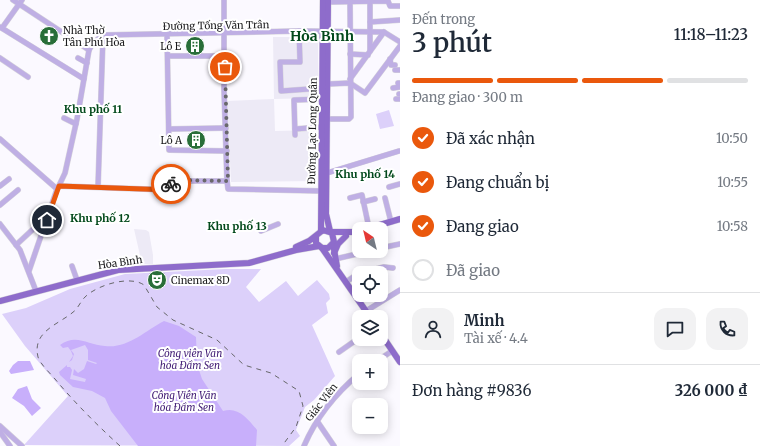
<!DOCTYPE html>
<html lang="vi">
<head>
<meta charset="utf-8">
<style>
  :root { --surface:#fff; --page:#f2f2f3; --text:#1f2937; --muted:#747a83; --line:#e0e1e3; --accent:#ea580c }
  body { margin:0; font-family:Merriweather,serif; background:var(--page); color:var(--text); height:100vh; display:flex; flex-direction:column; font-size:15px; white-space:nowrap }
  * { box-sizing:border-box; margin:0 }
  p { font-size:13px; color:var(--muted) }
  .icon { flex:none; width:22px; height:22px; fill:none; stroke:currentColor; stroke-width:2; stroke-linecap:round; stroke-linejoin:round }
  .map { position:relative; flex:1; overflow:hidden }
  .sheet { display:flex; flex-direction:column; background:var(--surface); width:360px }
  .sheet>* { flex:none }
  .needle { width:26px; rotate:325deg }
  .tools { position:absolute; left:352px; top:222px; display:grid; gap:8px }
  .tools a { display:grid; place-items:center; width:36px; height:36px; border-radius:8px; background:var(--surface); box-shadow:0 2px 10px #0003; font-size:20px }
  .pin { position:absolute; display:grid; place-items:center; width:34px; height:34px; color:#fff; margin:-17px; border:2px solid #fff; border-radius:50%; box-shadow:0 1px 4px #0007 }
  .courier { position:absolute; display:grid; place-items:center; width:40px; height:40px; margin:-20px; border:3px solid #ea580c; border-radius:50%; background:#fff; color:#222; box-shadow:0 1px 5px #0007 }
  .head em { font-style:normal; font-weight:600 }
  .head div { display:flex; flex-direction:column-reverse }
  .head { display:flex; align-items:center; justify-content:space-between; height:68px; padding:0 12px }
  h1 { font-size:26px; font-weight:600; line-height:30px }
  .bar { display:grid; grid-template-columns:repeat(4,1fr); gap:6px 4px; align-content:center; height:48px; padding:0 12px }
  .bar i { height:5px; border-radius:3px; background:var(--line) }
  .bar .selected { background:var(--accent) }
  .bar p { grid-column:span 4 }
  .line { display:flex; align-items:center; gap:10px; padding:0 12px; border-top:1px solid var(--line) }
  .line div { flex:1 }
  .round { display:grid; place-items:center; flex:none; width:42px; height:42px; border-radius:12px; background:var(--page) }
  ol { padding:0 12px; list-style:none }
  li { display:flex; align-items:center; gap:12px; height:44px }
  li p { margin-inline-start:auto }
  li .icon { padding:4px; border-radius:50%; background:var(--accent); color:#fff; stroke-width:4 }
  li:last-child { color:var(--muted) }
  li i { width:22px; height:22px; border:2px solid var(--line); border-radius:50% }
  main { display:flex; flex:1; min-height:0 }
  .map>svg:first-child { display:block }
</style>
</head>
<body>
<main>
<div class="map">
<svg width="400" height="446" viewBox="0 0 400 446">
  <rect width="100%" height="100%" fill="#fbf9ff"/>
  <g fill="#edeaf6">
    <path d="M273,37H318V98L274,99L275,131L317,130L315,181L231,182L227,101L274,99Z"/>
    <path d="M134,229L146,230L149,232L153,255V264H142Z"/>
  </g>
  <g fill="#dcd0fa">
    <path d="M389,110L394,126L380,129L376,114Z"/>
    <path d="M225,269H261L246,287L259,302L286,281L298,296L317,280L329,294L330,299L326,303L328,313L312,325L335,376L314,400L305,407L296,430L300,436L289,446L24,445L68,396L25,346L2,314L26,308L70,289L125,274Z"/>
  </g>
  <g fill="#c8affb">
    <path d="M164,321L179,326L196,337L197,364L202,379L223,411C238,406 248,419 257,430L256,446H138L111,411L105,398L92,391L73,387L60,375L59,372L67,365V367H70L72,370L70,379L85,382L86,379L73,375L74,369L78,373L84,369L87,361L96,364L97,363L88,360V350L85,345L71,350L74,354L72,360L69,362L73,356L71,351L68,347L63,348L60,345C76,333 88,345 105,346C127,349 145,331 164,321Z"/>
    <path d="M18,361H30L34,370L11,374L9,371L13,365Z"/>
    <path d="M27,386L32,399L41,408L32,416L24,406L12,398L18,389Z"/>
  </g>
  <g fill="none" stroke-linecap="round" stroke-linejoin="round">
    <defs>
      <g id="minor">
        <path d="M13,0L89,50"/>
        <path d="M224,0V89L227,181"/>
        <path d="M370,0V51"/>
        <path d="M328,2L388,1L390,6H400"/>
        <path d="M370,22L400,20"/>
        <path d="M0,27L84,79"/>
        <path d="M2,28L22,0"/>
        <path d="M299,31L300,62H280L281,91L323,88"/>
        <path d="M167,34L169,150L227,151"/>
        <path d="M350,54L368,55"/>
        <path d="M168,56H225"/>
        <path d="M0,58L28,77"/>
        <path d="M78,58L87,63"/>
        <path d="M390,59L391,65H395"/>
        <path d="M395,70H400"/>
        <path d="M350,79L384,32"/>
        <path d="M398,83H400"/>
        <path d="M328,84L350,83L365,93L400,46"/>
        <path d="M393,88L400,87"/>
        <path d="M399,94H400"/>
        <path d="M396,99H400"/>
        <path d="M64,118L76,124"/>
        <path d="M328,119H349L351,117L350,0"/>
        <path d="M169,129L226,128"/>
        <path d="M295,129L322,127"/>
        <path d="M295,135L294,100L323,99"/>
        <path d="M0,139L57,189"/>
        <path d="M327,173L399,151"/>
        <path d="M0,186L9,179"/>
        <path d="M59,186L171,190V182L173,181H227L228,189L322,191"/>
        <path d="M98,187L103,36"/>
        <path d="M389,187L400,184"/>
        <path d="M350,198L362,195L369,228"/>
        <path d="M385,198L391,222"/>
        <path d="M363,202L375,199"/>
        <path d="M0,205L18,190"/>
        <path d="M0,224L20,250L36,291"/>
        <path d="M258,226L261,231L278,224"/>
        <path d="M16,245L43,220H47"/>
        <path d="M381,248L400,244"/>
        <path d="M335,259L370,251"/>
        <path d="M72,266L77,280"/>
        <path d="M29,271L56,192L65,173L77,119L89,50C93,42 97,38 105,35L299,31L384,32L400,42"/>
        <path d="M361,273L384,267L393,268"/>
        <path d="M346,282L359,273"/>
        <path d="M366,311L400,290"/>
        <path d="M339,352L359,338"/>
        <path d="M377,361L392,351"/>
        <path d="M317,421L334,446"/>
        <path d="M0,426L22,446"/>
        <path d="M0,432L10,446"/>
        <path d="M304,446C316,418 335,394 359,374"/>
      </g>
      <g id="major">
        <path d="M328,0L326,214L330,231"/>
        <path d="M366,229L400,219"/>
        <path d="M321,231L323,0"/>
        <path d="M331,232H358"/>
        <path d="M333,244L337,266"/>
        <path d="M296,247L309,241L323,230L332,233L334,242L328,248H322L316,243V236"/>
        <path d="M322,248L370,317"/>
        <path d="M334,253L338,244L346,236"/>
        <path d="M0,301L118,270L249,263L296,250L319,246"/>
        <path d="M381,334L400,362"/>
      </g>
    </defs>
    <use href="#minor" stroke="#d7d5db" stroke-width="6"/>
    <use href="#major" stroke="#d7d5db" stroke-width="7"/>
    <use href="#minor" stroke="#bfafe4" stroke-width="5"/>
    <use href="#major" stroke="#8e6ccb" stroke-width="6"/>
    <path stroke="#67676a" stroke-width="1" stroke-dasharray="5 5" stroke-linecap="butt" d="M120,446C97,425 75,403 55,379C49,372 41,365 38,357C32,332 57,325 72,313C78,309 80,302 85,297C97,285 130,275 144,285L157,307L173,320L217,340L244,365L271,373L299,391L303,406L296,427L282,446"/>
  </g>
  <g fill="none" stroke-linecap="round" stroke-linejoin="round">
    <path stroke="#69686b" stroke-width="4" stroke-dasharray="0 7.2" d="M171,184L173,180L228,181L225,67"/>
    <path stroke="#ea580c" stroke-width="5" d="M47,220L59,186L171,190V184"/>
  </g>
  <defs>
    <symbol id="church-disc" viewBox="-11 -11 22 22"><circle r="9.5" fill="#296e39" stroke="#fff"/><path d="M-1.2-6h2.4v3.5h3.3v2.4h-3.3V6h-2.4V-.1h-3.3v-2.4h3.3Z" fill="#fff"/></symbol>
    <symbol id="building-disc" viewBox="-11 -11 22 22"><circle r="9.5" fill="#296e39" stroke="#fff"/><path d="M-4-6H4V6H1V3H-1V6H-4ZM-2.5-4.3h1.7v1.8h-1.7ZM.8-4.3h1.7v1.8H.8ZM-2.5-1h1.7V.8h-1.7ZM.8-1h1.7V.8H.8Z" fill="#fff"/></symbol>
    <symbol id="theatre-disc" viewBox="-11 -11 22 22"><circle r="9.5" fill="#296e39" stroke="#fff"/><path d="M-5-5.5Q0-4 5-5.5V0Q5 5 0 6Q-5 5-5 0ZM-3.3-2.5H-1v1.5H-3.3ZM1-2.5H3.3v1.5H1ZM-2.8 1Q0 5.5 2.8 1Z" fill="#fff"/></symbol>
  </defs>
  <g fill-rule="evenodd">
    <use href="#church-disc" x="38" y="25" width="22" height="22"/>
    <use href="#building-disc" x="184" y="35" width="22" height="22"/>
    <use href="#building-disc" x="185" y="129" width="22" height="22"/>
    <use href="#theatre-disc" x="146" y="269" width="22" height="22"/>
  </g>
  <g text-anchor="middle" stroke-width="4" stroke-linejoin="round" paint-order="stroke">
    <g font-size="10" fill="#1a1a1c" stroke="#fff">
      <text transform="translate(216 25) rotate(-1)" y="4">Đường Tống Văn Trân</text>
      <text transform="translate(312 131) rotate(-89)" y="4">Đường Lạc Long Quân</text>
      <text transform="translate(120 262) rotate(-8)" y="4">Hòa Bình</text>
      <text transform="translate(321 402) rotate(-52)" y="4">Giác Viên</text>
    </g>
    <g font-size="10" fill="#1a1a1c" stroke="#fff" text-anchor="start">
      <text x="63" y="34">Nhà Thờ<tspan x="63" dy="12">Tân Phú Hòa</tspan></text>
      <text x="181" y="50" text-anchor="end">Lô E</text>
      <text x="182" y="144" text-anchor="end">Lô A</text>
      <text x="171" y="284">Cinemax 8D</text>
    </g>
    <g font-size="10" font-style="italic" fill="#462278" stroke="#fff">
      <text x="190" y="357">Công viên Văn<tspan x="190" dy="12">hóa Đầm Sen</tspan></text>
      <text x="184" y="399">Công Viên Văn<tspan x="184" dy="12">hóa Đầm Sen</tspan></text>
    </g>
    <g font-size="11" font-weight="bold" fill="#02491b" stroke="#fff">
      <text x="93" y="113">Khu phố 11</text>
      <text x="365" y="178">Khu phố 14</text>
      <text x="100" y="222">Khu phố 12</text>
      <text x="237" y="230">Khu phố 13</text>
    </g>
    <g font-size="14" font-weight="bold" fill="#02491b" stroke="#fff">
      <text x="322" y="41">Hòa Bình</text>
    </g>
  </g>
</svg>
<div class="tools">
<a><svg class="needle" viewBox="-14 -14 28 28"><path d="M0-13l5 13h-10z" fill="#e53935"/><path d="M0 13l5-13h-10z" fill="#747a83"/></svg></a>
<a><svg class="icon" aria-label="locate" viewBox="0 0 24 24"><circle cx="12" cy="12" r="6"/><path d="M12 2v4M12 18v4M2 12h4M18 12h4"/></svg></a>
<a><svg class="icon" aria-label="layers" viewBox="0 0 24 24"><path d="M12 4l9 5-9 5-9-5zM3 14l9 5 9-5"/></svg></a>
<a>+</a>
<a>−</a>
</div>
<div class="pin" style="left:225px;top:67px;background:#ea580c"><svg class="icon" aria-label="bag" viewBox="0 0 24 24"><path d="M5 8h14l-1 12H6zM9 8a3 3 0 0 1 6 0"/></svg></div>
<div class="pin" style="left:47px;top:220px;background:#1f2937"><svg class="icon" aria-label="home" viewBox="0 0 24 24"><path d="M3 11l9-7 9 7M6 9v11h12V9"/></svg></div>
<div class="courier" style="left:171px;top:184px"><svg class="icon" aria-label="bike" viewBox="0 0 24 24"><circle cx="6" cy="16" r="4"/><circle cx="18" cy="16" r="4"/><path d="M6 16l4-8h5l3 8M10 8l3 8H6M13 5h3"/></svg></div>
</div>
<section class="sheet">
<div class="head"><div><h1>3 phút</h1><p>Đến trong</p></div><em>11:18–11:23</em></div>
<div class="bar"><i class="selected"></i><i class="selected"></i><i class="selected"></i><i></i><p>Đang giao · 300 m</p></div>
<ol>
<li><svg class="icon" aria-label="check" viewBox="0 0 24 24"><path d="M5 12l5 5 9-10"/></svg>Đã xác nhận<p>10:50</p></li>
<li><svg class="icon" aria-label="check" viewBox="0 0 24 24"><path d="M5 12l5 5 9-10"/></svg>Đang chuẩn bị<p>10:55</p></li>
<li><svg class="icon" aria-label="check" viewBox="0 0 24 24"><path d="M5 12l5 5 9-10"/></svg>Đang giao<p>10:58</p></li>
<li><i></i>Đã giao</li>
</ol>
<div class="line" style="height:72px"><a class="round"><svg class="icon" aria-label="person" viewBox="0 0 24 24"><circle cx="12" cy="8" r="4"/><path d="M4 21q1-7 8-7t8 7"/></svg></a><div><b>Minh</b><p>Tài xế · 4.4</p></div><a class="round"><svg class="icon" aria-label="chat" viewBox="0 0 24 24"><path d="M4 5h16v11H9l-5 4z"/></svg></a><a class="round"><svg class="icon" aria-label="phone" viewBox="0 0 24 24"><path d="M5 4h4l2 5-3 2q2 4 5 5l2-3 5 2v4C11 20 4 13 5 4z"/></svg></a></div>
<div class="line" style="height:52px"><div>Đơn hàng #9836</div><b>326 000 ₫</b></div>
</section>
</main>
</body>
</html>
